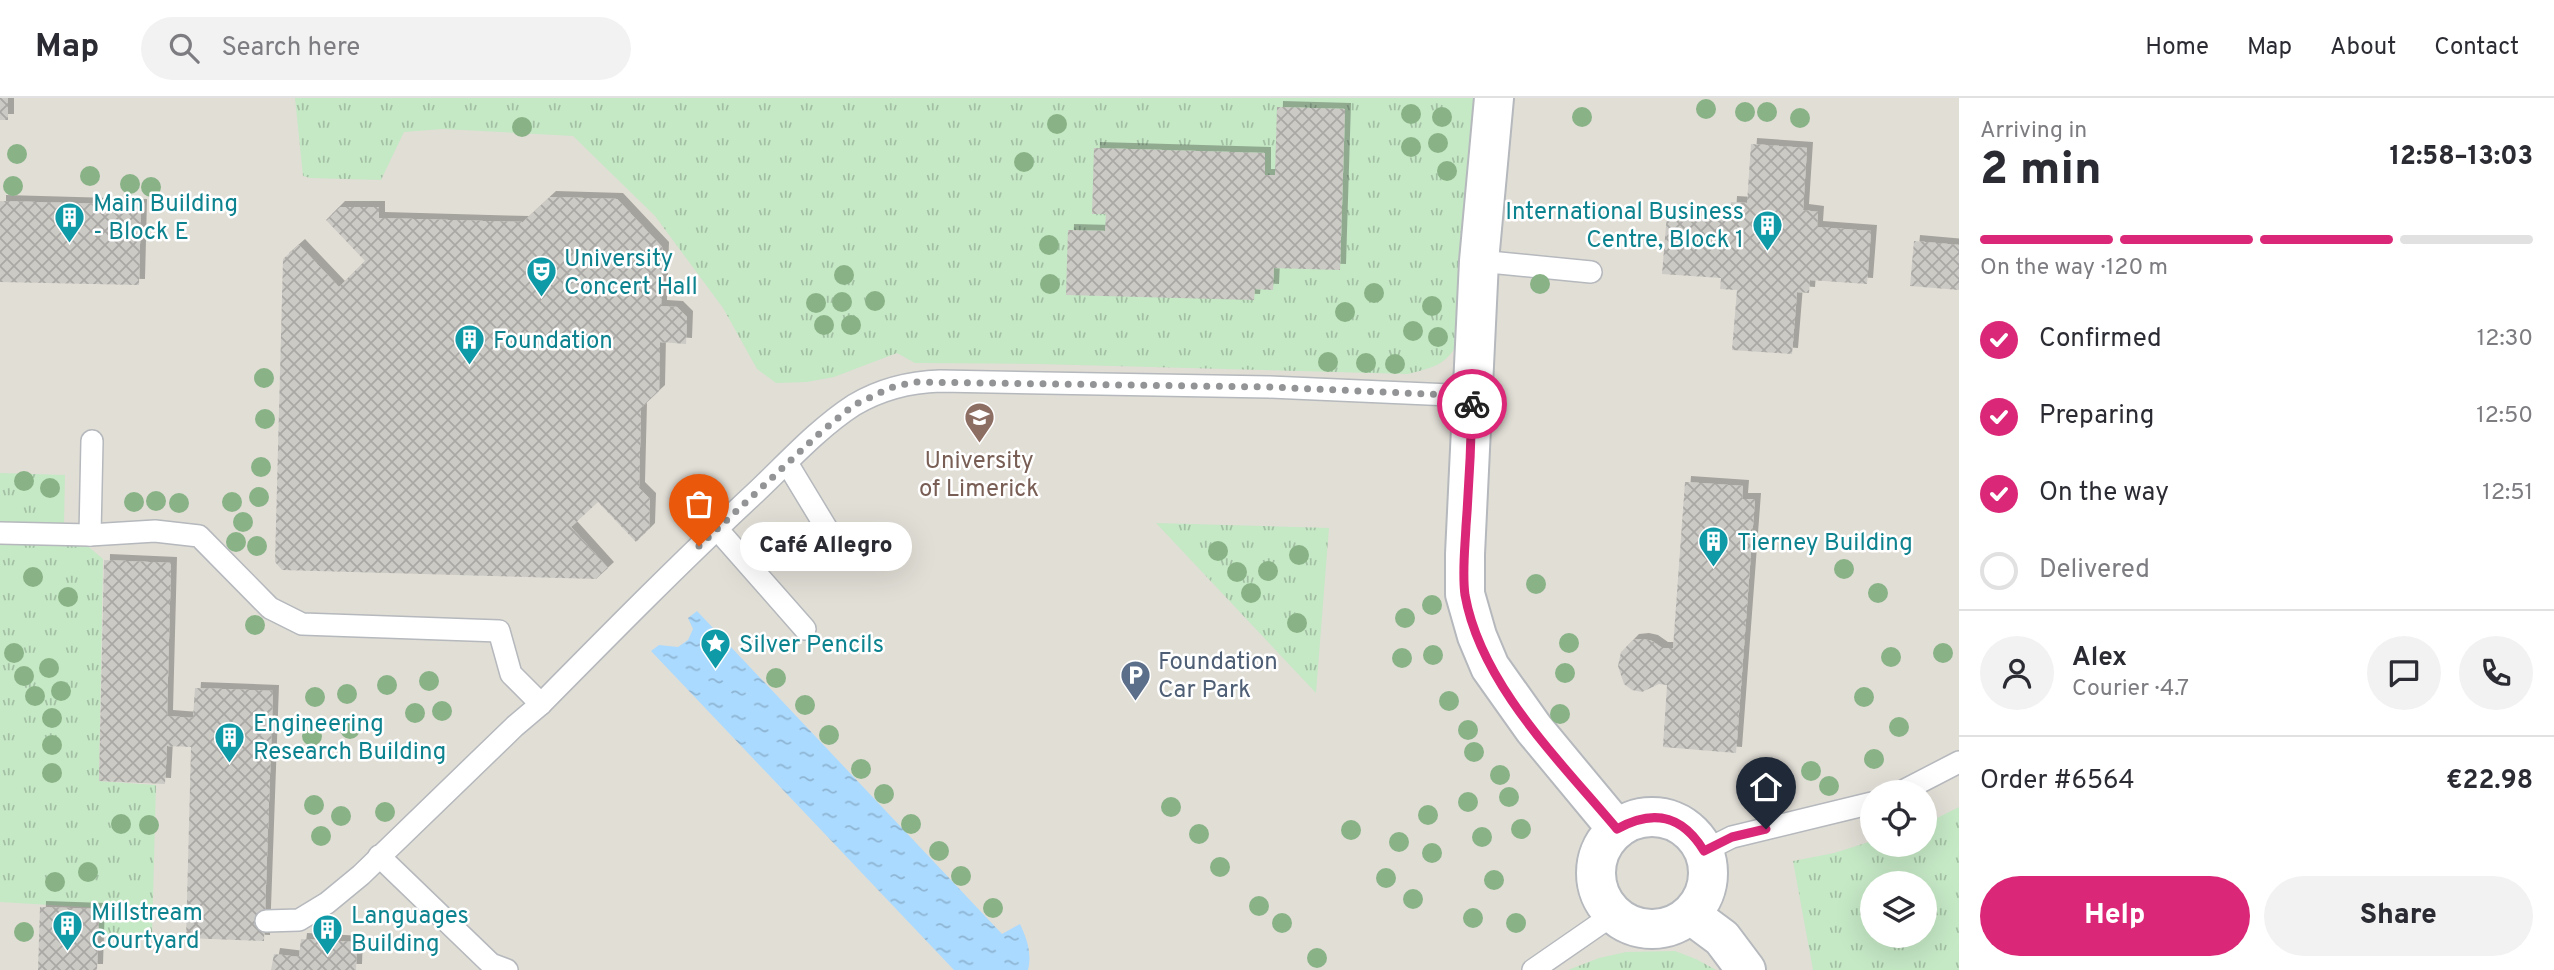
<!DOCTYPE html>
<html lang="en">
<head>
<meta charset="utf-8">
<style>
  :root { --surface:#fff; --page:#f2f2f3; --text:#2b2b33; --muted:#7c7c81; --line:#e1e1e2; --accent:#db2777 }
  body { margin:0; font-family:Overpass,sans-serif; background:var(--page); color:var(--text); height:100vh; display:flex; flex-direction:column; font-size:26px; white-space:nowrap }
  * { box-sizing:border-box; margin:0 }
  p { font-size:23px; color:var(--muted) }
  .icon { flex:none; width:38px; height:38px; fill:none; stroke:currentColor; stroke-width:2; stroke-linecap:round; stroke-linejoin:round }
  .map { position:relative; flex:1; overflow:hidden }
  .side { display:flex; flex-direction:column; background:var(--surface); width:595px }
  .side>* { flex:none }
  .tools { position:absolute; left:1860px; top:682px; display:grid; gap:14px }
  .tools a { display:grid; place-items:center; width:77px; height:77px; border-radius:50%; background:var(--surface); box-shadow:0 7px 28px #0002; font-size:35px }
  .pin { position:absolute; display:grid; place-items:center; width:60px; height:60px; color:#fff; margin:-72px -30px; border-radius:50% 50% 50% 0; rotate:-45deg; box-shadow:0 0 7px #0007 }
  .pin .icon { rotate:45deg }
  .courier { position:absolute; display:grid; place-items:center; width:70px; height:70px; margin:-35px; border:5px solid #db2777; border-radius:50%; background:#fff; color:#222; box-shadow:0 2px 9px #0007 }
  .bubble { position:absolute; height:49px; border-radius:24px; background:var(--surface); box-shadow:0 7px 28px #0002; font-size:23px; font-weight:800; line-height:49px; text-align:center }
  .summary em { font-style:normal; font-weight:800 }
  .summary div { display:flex; flex-direction:column-reverse }
  .summary { display:flex; align-items:center; justify-content:space-between; height:119px; padding:0 21px }
  h1 { font-size:46px; font-weight:800; line-height:52px }
  .bar { display:grid; grid-template-columns:repeat(4,1fr); gap:10px 7px; align-content:center; height:84px; padding:0 21px }
  .bar i { height:9px; border-radius:5px; background:var(--line) }
  .bar .active { background:var(--accent) }
  .bar p { grid-column:span 4 }
  .line { display:flex; align-items:center; gap:18px; padding:0 21px; border-top:2px solid var(--line) }
  .line div { flex:1 }
  .round { display:grid; place-items:center; flex:none; width:74px; height:74px; border-radius:37px; background:var(--page) }
  ol { padding:0 21px; list-style:none }
  li { display:flex; align-items:center; gap:21px; height:77px }
  li p { margin-inline-start:auto }
  li .icon { padding:7px; border-radius:50%; background:var(--accent); color:#fff; stroke-width:4 }
  li:last-child { color:var(--muted) }
  li i { width:38px; height:38px; border:4px solid var(--line); border-radius:50% }
  .action { display:flex; gap:14px; margin-top:auto; padding:14px 21px }
  .action a { flex:1; height:80px; border-radius:42px; background:var(--accent); color:#fff; font-size:28px; font-weight:800; line-height:80px; text-align:center }
  .action a+a { background:var(--page); color:var(--text) }
  header { display:flex; align-items:center; gap:42px; box-sizing:border-box; height:98px; padding:0 35px; background:var(--surface); border-bottom:2px solid var(--line) }
  header strong { font-size:33px }
  nav { display:flex; gap:38px; margin-inline-start:auto; font-size:24px }
  .search { width:490px; height:63px; background:var(--page); display:flex; align-items:center; gap:18px; box-sizing:border-box; padding:0 24px; border-radius:38px; color:var(--muted); font-size:26px }
  main { display:flex; flex:1; min-height:0 }
  .map>svg:first-child { display:block }
</style>
</head>
<body>
<header>
<strong>Map</strong>
<div class="search"><svg class="icon" aria-label="search" viewBox="0 0 24 24"><circle cx="10" cy="10" r="6"/><path d="M15 15l6 6"/></svg>Search here</div>
<nav><a>Home</a><a>Map</a><a>About</a><a>Contact</a></nav>
</header>
<main>
<div class="map">
<svg width="1959" height="872" viewBox="0 0 1959 872">
  <defs>
    <pattern id="grass-tufts" width="24" height="20" patternUnits="userSpaceOnUse" patternTransform="scale(1.75)"><rect width="24" height="20" fill="#c5e8c5"/><path d="M3 7l-1-3M5 7V3M7 7l1-3M15 17l-1-3M17 17v-4M19 17l1-3" fill="none" stroke="#a3c0a4"/></pattern>
    <pattern id="water-ripples" width="26" height="14" patternUnits="userSpaceOnUse" patternTransform="scale(1.75)"><rect width="26" height="14" fill="#aadaff"/><path d="M2 4q2-2 4 0t4 0M15 11q2-2 4 0t4 0" fill="none" stroke="#8eb4d2"/></pattern>
    <pattern id="building-cross-hatch" width="8" height="8" patternUnits="userSpaceOnUse" patternTransform="scale(1.75)"><rect width="8" height="8" fill="#cccac5"/><path d="M0 0l8 8M0 8l8-8" fill="none" stroke="#a9a8a4"/></pattern>
    <filter id="shadow"><feDropShadow dx="6" dy="-6" stdDeviation="0" flood-color="#0004"/></filter>
  </defs>
  <rect width="100%" height="100%" fill="#f1efe8"/>
  <path fill="#e1ded6" fill-rule="evenodd" d="M0,0H1959V872H0ZM1872,695H1925V747H1872ZM1872,786H1925V838H1872Z"/>
  <g fill="url(#grass-tufts)" fill-rule="evenodd">
    <path d="M295,0H1478L1461,238C1449,266 1436,269 1408,276L1038,266L915,265L897,255L834,279L807,284L776,285L757,271L723,210L655,118L573,38L443,31L404,34L381,82L310,80L303,78Z"/>
    <path d="M0,375L65,377L64,428L103,461L99,683L156,687L152,839L98,838L100,810L0,804Z"/>
    <path d="M1156,425L1329,430L1316,595Z"/>
    <path d="M1959,709V872H1813L1793,763L1834,755L1872,743V747H1925V726ZM1872,786H1925V838H1872Z"/>
    <path d="M1675,853L1696,861L1716,872H1568L1599,860L1626,854Z"/>
  </g>
  <path fill="url(#water-ripples)" d="M697,513L1002,836L1020,826C1027,841 1032,855 1028,872H954L651,553L659,547L678,549L688,542L693,531L688,520Z"/>
  <g fill="url(#building-cross-hatch)" filter="url(#shadow)">
    <rect x="0" y="0" width="8" height="22"/>
    <path d="M1277,9L1345,11L1340,172L1274,170L1273,192L1255,191L1254,202L1066,197L1068,132L1105,133L1106,116H1092L1094,50L1265,55V77H1275Z"/>
    <path d="M1751,46L1807,50L1803,112L1818,114L1817,129L1871,133L1867,186L1810,182L1809,195L1797,194L1792,256L1732,252L1737,192L1720,191L1721,180L1662,176L1667,116L1730,121L1731,104L1747,105Z"/>
    <path d="M550,99L617,101L663,150L661,208L677,209L687,219L686,246L660,244L659,293L641,310L639,390L650,401L649,431L636,444L598,404L571,429L608,470L596,481L282,472L275,464L283,161L299,147L339,189L365,163L326,122L339,109H379V120L523,124Z"/>
    <path d="M0,103L141,107L139,187L0,184Z"/>
    <path d="M1914,143L1959,147V192L1910,188Z"/>
    <path d="M1685,384L1743,388L1742,401H1755L1736,655L1663,649L1667,587L1659,586L1642,594L1632,592L1624,586L1618,568L1621,554L1633,542L1643,541L1652,543L1662,550H1673Z"/>
    <path d="M104,462L171,465L167,618L193,620L195,590L273,593L264,843L186,840L191,649L167,648L165,686L99,683Z"/>
    <path d="M40,809L99,811L97,872H38Z"/>
    <path d="M301,841L357,844L356,872H271L274,856L299,859Z"/>
  </g>
  <g fill="none" stroke-linecap="round" stroke-linejoin="round">
    <defs>
      <g id="lane">
        <path d="M1479,163L1591,174"/>
        <path d="M787,365L830,436"/>
        <path d="M717,431L805,531"/>
        <path d="M0,435L90,437L155,433L199,438L270,510L302,526L499,533L511,576L541,606"/>
        <path d="M90,437L92,343"/>
        <path d="M1899,695L1959,664"/>
        <path d="M1704,753L1732,739L1872,705"/>
        <path d="M379,758L491,866L507,872"/>
        <path d="M266,823L299,822L327,805L361,777L515,628L541,606C611,535 681,464 754,396C786,366 817,331 854,307C881,291 909,284 940,283L1269,289L1473,298"/>
        <path d="M1533,872L1614,816"/>
      </g>
      <g id="street">
        <path d="M1494,0L1479,163L1465,456V496L1477,538L1490,569L1534,631L1617,731"/>
        <circle cx="1652" cy="775" r="56"/>
        <path d="M1691,817L1722,840L1746,872"/>
      </g>
    </defs>
    <use href="#lane" stroke="#b5b8bc" stroke-width="24"/>
    <use href="#street" stroke="#b5b8bc" stroke-width="42"/>
    <use href="#lane" stroke="#fff" stroke-width="21"/>
    <use href="#street" stroke="#fff" stroke-width="38"/>
  </g>
  <g fill="#89b387">
    <circle cx="1706" cy="11" r="10"/>
    <circle cx="1745" cy="14" r="10"/>
    <circle cx="1767" cy="14" r="10"/>
    <circle cx="1411" cy="16" r="10"/>
    <circle cx="1442" cy="19" r="10"/>
    <circle cx="1582" cy="19" r="10"/>
    <circle cx="1800" cy="20" r="10"/>
    <circle cx="1057" cy="26" r="10"/>
    <circle cx="522" cy="29" r="10"/>
    <circle cx="1438" cy="45" r="10"/>
    <circle cx="1411" cy="49" r="10"/>
    <circle cx="17" cy="56" r="10"/>
    <circle cx="1024" cy="64" r="10"/>
    <circle cx="1447" cy="73" r="10"/>
    <circle cx="90" cy="78" r="10"/>
    <circle cx="130" cy="86" r="10"/>
    <circle cx="13" cy="88" r="10"/>
    <circle cx="151" cy="89" r="10"/>
    <circle cx="1049" cy="147" r="10"/>
    <circle cx="844" cy="177" r="10"/>
    <circle cx="1050" cy="186" r="10"/>
    <circle cx="1540" cy="186" r="10"/>
    <circle cx="1374" cy="195" r="10"/>
    <circle cx="875" cy="203" r="10"/>
    <circle cx="842" cy="204" r="10"/>
    <circle cx="816" cy="205" r="10"/>
    <circle cx="1432" cy="208" r="10"/>
    <circle cx="1345" cy="214" r="10"/>
    <circle cx="824" cy="227" r="10"/>
    <circle cx="851" cy="227" r="10"/>
    <circle cx="1413" cy="233" r="10"/>
    <circle cx="1438" cy="239" r="10"/>
    <circle cx="1328" cy="264" r="10"/>
    <circle cx="1366" cy="265" r="10"/>
    <circle cx="1395" cy="266" r="10"/>
    <circle cx="264" cy="280" r="10"/>
    <circle cx="265" cy="321" r="10"/>
    <circle cx="261" cy="369" r="10"/>
    <circle cx="24" cy="383" r="10"/>
    <circle cx="50" cy="390" r="10"/>
    <circle cx="259" cy="399" r="10"/>
    <circle cx="156" cy="403" r="10"/>
    <circle cx="134" cy="404" r="10"/>
    <circle cx="232" cy="404" r="10"/>
    <circle cx="179" cy="405" r="10"/>
    <circle cx="243" cy="424" r="10"/>
    <circle cx="236" cy="444" r="10"/>
    <circle cx="257" cy="448" r="10"/>
    <circle cx="1218" cy="453" r="10"/>
    <circle cx="1299" cy="457" r="10"/>
    <circle cx="1844" cy="471" r="10"/>
    <circle cx="1268" cy="473" r="10"/>
    <circle cx="1237" cy="474" r="10"/>
    <circle cx="33" cy="479" r="10"/>
    <circle cx="1536" cy="486" r="10"/>
    <circle cx="1251" cy="495" r="10"/>
    <circle cx="1878" cy="495" r="10"/>
    <circle cx="68" cy="499" r="10"/>
    <circle cx="1432" cy="507" r="10"/>
    <circle cx="1405" cy="520" r="10"/>
    <circle cx="1297" cy="525" r="10"/>
    <circle cx="255" cy="527" r="10"/>
    <circle cx="1569" cy="545" r="10"/>
    <circle cx="14" cy="555" r="10"/>
    <circle cx="1943" cy="555" r="10"/>
    <circle cx="1433" cy="557" r="10"/>
    <circle cx="1891" cy="559" r="10"/>
    <circle cx="1402" cy="560" r="10"/>
    <circle cx="49" cy="570" r="10"/>
    <circle cx="1565" cy="575" r="10"/>
    <circle cx="24" cy="578" r="10"/>
    <circle cx="776" cy="580" r="10"/>
    <circle cx="429" cy="583" r="10"/>
    <circle cx="387" cy="587" r="10"/>
    <circle cx="61" cy="593" r="10"/>
    <circle cx="347" cy="596" r="10"/>
    <circle cx="35" cy="598" r="10"/>
    <circle cx="315" cy="599" r="10"/>
    <circle cx="1864" cy="599" r="10"/>
    <circle cx="1449" cy="603" r="10"/>
    <circle cx="805" cy="607" r="10"/>
    <circle cx="442" cy="613" r="10"/>
    <circle cx="415" cy="615" r="10"/>
    <circle cx="1560" cy="616" r="10"/>
    <circle cx="52" cy="620" r="10"/>
    <circle cx="1899" cy="629" r="10"/>
    <circle cx="350" cy="631" r="10"/>
    <circle cx="1468" cy="632" r="10"/>
    <circle cx="829" cy="637" r="10"/>
    <circle cx="312" cy="638" r="10"/>
    <circle cx="52" cy="647" r="10"/>
    <circle cx="1474" cy="654" r="10"/>
    <circle cx="1874" cy="661" r="10"/>
    <circle cx="861" cy="671" r="10"/>
    <circle cx="1811" cy="673" r="10"/>
    <circle cx="52" cy="675" r="10"/>
    <circle cx="1500" cy="677" r="10"/>
    <circle cx="1829" cy="688" r="10"/>
    <circle cx="884" cy="696" r="10"/>
    <circle cx="1509" cy="699" r="10"/>
    <circle cx="1468" cy="704" r="10"/>
    <circle cx="314" cy="707" r="10"/>
    <circle cx="1171" cy="709" r="10"/>
    <circle cx="385" cy="714" r="10"/>
    <circle cx="1428" cy="717" r="10"/>
    <circle cx="341" cy="718" r="10"/>
    <circle cx="121" cy="726" r="10"/>
    <circle cx="911" cy="726" r="10"/>
    <circle cx="149" cy="727" r="10"/>
    <circle cx="1521" cy="731" r="10"/>
    <circle cx="1351" cy="732" r="10"/>
    <circle cx="1199" cy="736" r="10"/>
    <circle cx="321" cy="738" r="10"/>
    <circle cx="1482" cy="739" r="10"/>
    <circle cx="1399" cy="744" r="10"/>
    <circle cx="939" cy="753" r="10"/>
    <circle cx="1432" cy="755" r="10"/>
    <circle cx="1220" cy="769" r="10"/>
    <circle cx="88" cy="774" r="10"/>
    <circle cx="961" cy="778" r="10"/>
    <circle cx="1386" cy="780" r="10"/>
    <circle cx="1494" cy="782" r="10"/>
    <circle cx="55" cy="784" r="10"/>
    <circle cx="1413" cy="801" r="10"/>
    <circle cx="1259" cy="808" r="10"/>
    <circle cx="993" cy="810" r="10"/>
    <circle cx="1473" cy="820" r="10"/>
    <circle cx="1282" cy="825" r="10"/>
    <circle cx="1516" cy="825" r="10"/>
    <circle cx="24" cy="834" r="10"/>
    <circle cx="1317" cy="860" r="10"/>
  </g>
  <g fill="none" stroke-linecap="round" stroke-linejoin="round">
    <path stroke="#929495" stroke-width="7" stroke-dasharray="0 12.6" d="M699,448L821,334L854,307L890,290L913,284L1269,289L1473,298L1472,306"/>
    <path stroke="#db2777" stroke-width="9" d="M1472,306C1471,347 1469,388 1466,428C1465,450 1462,475 1465,497C1481,587 1561,664 1617,731C1653,711 1682,717 1704,753L1732,739L1766,731"/>
  </g>
  <defs>
    <symbol id="building-pin" viewBox="-11 -11 22 30"><path d="M0 17L-7.5 6A9.5 9.5 0 1 1 7.5 6Z" fill="#0f9aa8" stroke="#fff"/><path d="M-4-6H4V6H1V3H-1V6H-4ZM-2.5-4.3h1.7v1.8h-1.7ZM.8-4.3h1.7v1.8H.8ZM-2.5-1h1.7V.8h-1.7ZM.8-1h1.7V.8H.8Z" fill="#fff"/></symbol>
    <symbol id="theatre-pin" viewBox="-11 -11 22 30"><path d="M0 17L-7.5 6A9.5 9.5 0 1 1 7.5 6Z" fill="#0f9aa8" stroke="#fff"/><path d="M-5-5.5Q0-4 5-5.5V0Q5 5 0 6Q-5 5-5 0ZM-3.3-2.5H-1v1.5H-3.3ZM1-2.5H3.3v1.5H1ZM-2.8 1Q0 5.5 2.8 1Z" fill="#fff"/></symbol>
    <symbol id="university-pin" viewBox="-11 -11 22 30"><path d="M0 17L-7.5 6A9.5 9.5 0 1 1 7.5 6Z" fill="#8d6e63" stroke="#fff"/><path d="M0-5L7-2L0 1L-7-2ZM-4 1L0 2.5L4 1V4Q0 6-4 4Z" fill="#fff"/></symbol>
    <symbol id="sight-pin" viewBox="-11 -11 22 30"><path d="M0 17L-7.5 6A9.5 9.5 0 1 1 7.5 6Z" fill="#0f9aa8" stroke="#fff"/><path d="M0-6L1.8-2.2L6-1.7L2.9 1.2L3.7 5.4L0 3.3L-3.7 5.4L-2.9 1.2L-6-1.7L-1.8-2.2Z" fill="#fff"/></symbol>
    <symbol id="parking-pin" viewBox="-11 -11 22 30"><path d="M0 17L-7.5 6A9.5 9.5 0 1 1 7.5 6Z" fill="#5c6f8a" stroke="#fff"/><path d="M-3.5-5.5H1a3.5 3.5 0 0 1 0 7H-1V5.5H-3.5ZM-1-3.4V-.6H.8a1.4 1.4 0 0 0 0-2.8Z" fill="#fff"/></symbol>
  </defs>
  <g fill-rule="evenodd">
    <use href="#building-pin" x="52" y="102" width="35" height="47"/>
    <use href="#building-pin" x="1750" y="110" width="35" height="47"/>
    <use href="#theatre-pin" x="524" y="156" width="35" height="47"/>
    <use href="#building-pin" x="452" y="224" width="35" height="47"/>
    <use href="#university-pin" x="962" y="302" width="35" height="47"/>
    <use href="#building-pin" x="1696" y="426" width="35" height="47"/>
    <use href="#sight-pin" x="698" y="528" width="35" height="47"/>
    <use href="#parking-pin" x="1118" y="560" width="35" height="47"/>
    <use href="#building-pin" x="212" y="622" width="35" height="47"/>
    <use href="#building-pin" x="50" y="810" width="35" height="47"/>
    <use href="#building-pin" x="310" y="814" width="35" height="47"/>
  </g>
  <g text-anchor="middle" stroke-width="5" stroke-linejoin="round" paint-order="stroke">
    <g font-size="24" fill="#0d838f" stroke="#fff" text-anchor="start">
      <text x="93" y="113">Main Building<tspan x="93" dy="28">- Block E</tspan></text>
      <text x="1744" y="121" text-anchor="end">International Business<tspan x="1744" dy="28">Centre, Block 1</tspan></text>
      <text x="564" y="168">University<tspan x="564" dy="28">Concert Hall</tspan></text>
      <text x="493" y="250">Foundation</text>
      <text x="1737" y="452">Tierney Building</text>
      <text x="739" y="554">Silver Pencils</text>
      <text x="253" y="633">Engineering<tspan x="253" dy="28">Research Building</tspan></text>
      <text x="91" y="822">Millstream<tspan x="91" dy="28">Courtyard</tspan></text>
      <text x="351" y="825">Languages<tspan x="351" dy="28">Building</tspan></text>
    </g>
    <g font-size="24" fill="#785e54" stroke="#fff">
      <text x="979" y="370">University<tspan x="979" dy="28">of Limerick</tspan></text>
    </g>
    <g font-size="24" fill="#4e5e75" stroke="#fff" text-anchor="start">
      <text x="1158" y="571">Foundation<tspan x="1158" dy="28">Car Park</tspan></text>
    </g>
  </g>
</svg>
<div class="tools">
<a><svg class="icon" aria-label="locate" viewBox="0 0 24 24"><circle cx="12" cy="12" r="6"/><path d="M12 2v4M12 18v4M2 12h4M18 12h4"/></svg></a>
<a><svg class="icon" aria-label="layers" viewBox="0 0 24 24"><path d="M12 4l9 5-9 5-9-5zM3 14l9 5 9-5"/></svg></a>
</div>
<div class="pin" style="left:699px;top:448px;background:#ea580c"><svg class="icon" aria-label="bag" viewBox="0 0 24 24"><path d="M5 8h14l-1 12H6zM9 8a3 3 0 0 1 6 0"/></svg></div>
<div class="pin" style="left:1766px;top:731px;background:#1f2937"><svg class="icon" aria-label="home" viewBox="0 0 24 24"><path d="M3 11l9-7 9 7M6 9v11h12V9"/></svg></div>
<div class="courier" style="left:1472px;top:306px"><svg class="icon" aria-label="bike" viewBox="0 0 24 24"><circle cx="6" cy="16" r="4"/><circle cx="18" cy="16" r="4"/><path d="M6 16l4-8h5l3 8M10 8l3 8H6M13 5h3"/></svg></div>
<div class="bubble" style="left:740px;top:424px;width:172px">Café Allegro</div>
</div>
<section class="side">
<div class="summary"><div><h1>2 min</h1><p>Arriving in</p></div><em>12:58–13:03</em></div>
<div class="bar"><i class="active"></i><i class="active"></i><i class="active"></i><i></i><p>On the way · 120 m</p></div>
<ol>
<li><svg class="icon" aria-label="check" viewBox="0 0 24 24"><path d="M5 12l5 5 9-10"/></svg>Confirmed<p>12:30</p></li>
<li><svg class="icon" aria-label="check" viewBox="0 0 24 24"><path d="M5 12l5 5 9-10"/></svg>Preparing<p>12:50</p></li>
<li><svg class="icon" aria-label="check" viewBox="0 0 24 24"><path d="M5 12l5 5 9-10"/></svg>On the way<p>12:51</p></li>
<li><i></i>Delivered</li>
</ol>
<div class="line" style="height:126px"><a class="round"><svg class="icon" aria-label="person" viewBox="0 0 24 24"><circle cx="12" cy="8" r="4"/><path d="M4 21q1-7 8-7t8 7"/></svg></a><div><b>Alex</b><p>Courier · 4.7</p></div><a class="round"><svg class="icon" aria-label="chat" viewBox="0 0 24 24"><path d="M4 5h16v11H9l-5 4z"/></svg></a><a class="round"><svg class="icon" aria-label="phone" viewBox="0 0 24 24"><path d="M5 4h4l2 5-3 2q2 4 5 5l2-3 5 2v4C11 20 4 13 5 4z"/></svg></a></div>
<div class="line" style="height:91px"><div>Order #6564</div><b>€22.98</b></div>
<div class="action"><a>Help</a><a>Share</a></div>
</section>
</main>
</body>
</html>
